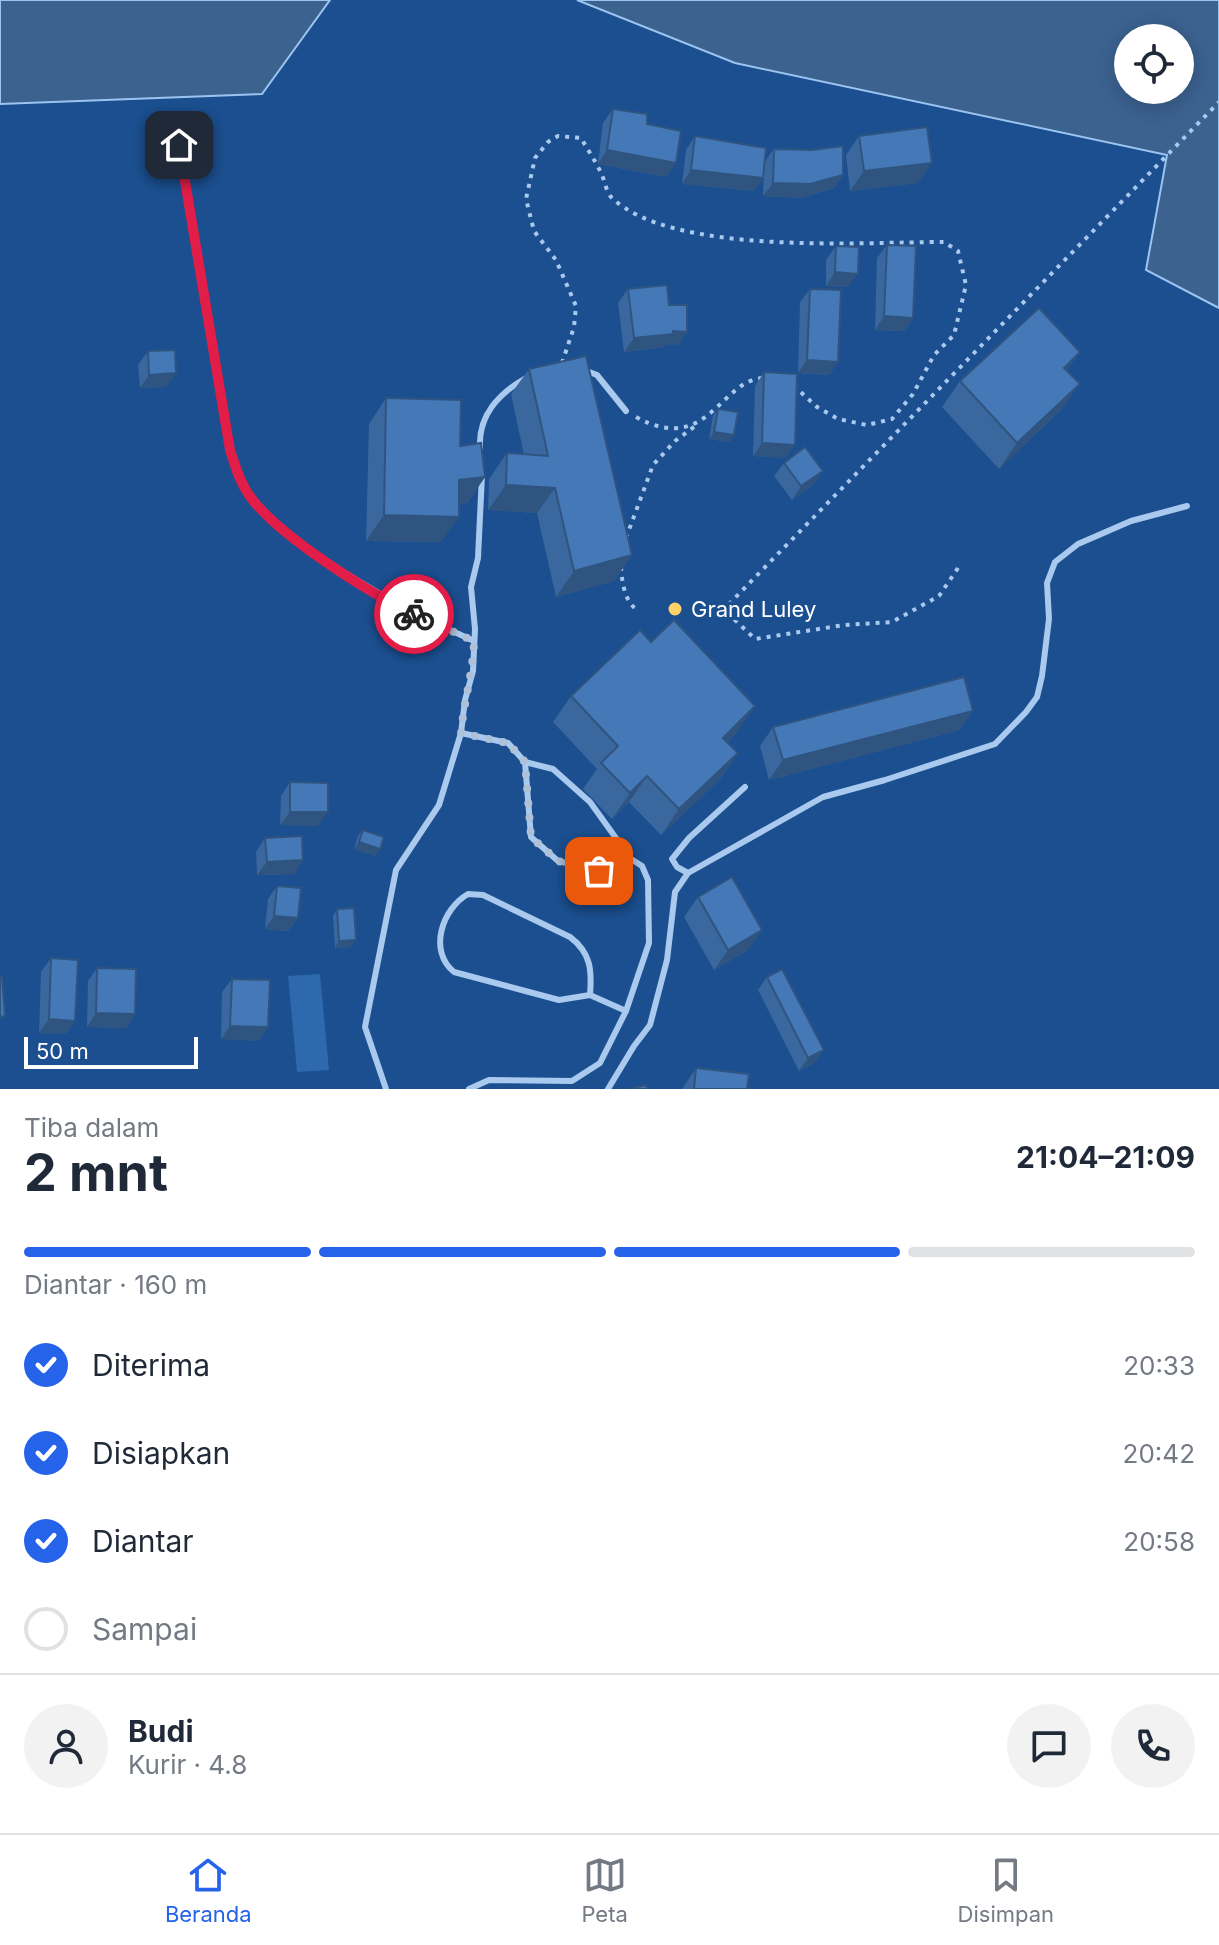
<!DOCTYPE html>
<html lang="id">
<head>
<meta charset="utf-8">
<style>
  :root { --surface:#fff; --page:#f2f2f3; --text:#1f2937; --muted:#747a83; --line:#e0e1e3; --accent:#2563eb }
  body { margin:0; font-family:Inter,sans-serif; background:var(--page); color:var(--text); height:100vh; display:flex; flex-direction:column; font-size:30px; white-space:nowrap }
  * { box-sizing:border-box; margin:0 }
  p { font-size:26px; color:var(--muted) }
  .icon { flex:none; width:44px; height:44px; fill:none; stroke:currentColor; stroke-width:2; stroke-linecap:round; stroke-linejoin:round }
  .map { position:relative; height:1089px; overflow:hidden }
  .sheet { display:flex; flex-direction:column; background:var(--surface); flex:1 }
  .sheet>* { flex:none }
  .tools { position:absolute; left:1114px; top:24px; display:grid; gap:16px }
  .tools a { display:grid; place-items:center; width:80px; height:80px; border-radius:50%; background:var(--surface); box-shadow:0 4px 20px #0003; font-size:40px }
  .scale { position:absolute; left:24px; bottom:20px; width:174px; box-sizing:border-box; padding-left:8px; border:4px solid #fff; border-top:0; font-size:22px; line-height:28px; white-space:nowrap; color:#fff; -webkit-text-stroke:6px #1b4f8f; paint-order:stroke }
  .pin { position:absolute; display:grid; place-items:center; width:68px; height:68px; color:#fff; margin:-34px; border-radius:16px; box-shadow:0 4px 12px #0006 }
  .courier { position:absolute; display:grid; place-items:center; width:80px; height:80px; margin:-40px; border:6px solid #e11d48; border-radius:50%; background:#fff; color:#222; box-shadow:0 2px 10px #0007 }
  .overview em { font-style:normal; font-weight:700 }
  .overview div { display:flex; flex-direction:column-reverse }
  .overview { display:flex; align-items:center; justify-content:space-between; height:136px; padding:0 24px }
  h1 { font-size:52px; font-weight:700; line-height:60px }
  .bar { display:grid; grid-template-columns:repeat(4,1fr); gap:12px 8px; align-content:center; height:96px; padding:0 24px }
  .bar i { height:10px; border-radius:6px; background:var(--line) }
  .bar .selected { background:var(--accent) }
  .bar p { grid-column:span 4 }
  .line { display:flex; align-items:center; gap:20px; padding:0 24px; border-top:2px solid var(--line) }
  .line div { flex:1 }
  .round { display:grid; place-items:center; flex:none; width:84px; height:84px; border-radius:42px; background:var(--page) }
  ol { padding:0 24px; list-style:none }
  li { display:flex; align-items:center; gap:24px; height:88px }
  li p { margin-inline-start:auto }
  li .icon { padding:8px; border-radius:50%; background:var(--accent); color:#fff; stroke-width:4 }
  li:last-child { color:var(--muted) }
  li i { width:44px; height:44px; border:4px solid var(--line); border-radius:50% }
  .tabs { display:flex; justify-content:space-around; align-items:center; height:112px; border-top:2px solid var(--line); background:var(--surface); font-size:22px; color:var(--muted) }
  .tabs a { display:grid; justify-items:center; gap:4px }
  .tabs .selected { color:var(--accent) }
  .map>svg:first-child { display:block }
</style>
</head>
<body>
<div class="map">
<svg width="1219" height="1089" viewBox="0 0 1219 1089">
  <rect width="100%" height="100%" fill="#1b4f8f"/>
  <path fill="#2e69ad" d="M320,974L329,1070L297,1072L288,976Z"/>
  <g fill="#3c6290" stroke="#9cc4f0" stroke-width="2" fill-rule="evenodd">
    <path d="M0,0H330L262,94L0,104Z"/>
    <path d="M577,0H1219V308L1146,270L1167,155L735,63ZM1180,38V90H1128V38Z"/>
  </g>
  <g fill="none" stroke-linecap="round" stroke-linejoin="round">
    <g stroke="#a9c9ee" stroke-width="4" stroke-dasharray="4 6" stroke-linecap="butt">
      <path d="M562,363L574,327L576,306L556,260L534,231L526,199L535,158L548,142L558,136L581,138C588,150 596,162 602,175C605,182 606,191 611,197C671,256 862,242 944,242L958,251L966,285L954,335L934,355L913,394L892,419L867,425L838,419L817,407L793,385"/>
      <path d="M636,417C709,457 720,378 765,378"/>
      <path d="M626,538L653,465L675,441L698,424"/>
      <path d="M621,567C622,581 624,600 636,609"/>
      <path d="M958,568L939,596L892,622L844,625L755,639L735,620L729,604L1219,102"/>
    </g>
    <g stroke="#a9c9ee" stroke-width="6">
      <path d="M179,145L230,450C235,465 239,481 249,495C269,524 299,543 328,562C375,593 423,618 474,641"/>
      <path d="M584,370L597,375L626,411"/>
      <path d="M480,448C478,416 499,393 526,378"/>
      <path d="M461,733L508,743L525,762L531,837L558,861L599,871L631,859L642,866L648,880L649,943L626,1011L600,1063L572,1081L489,1080L469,1089"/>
      <path d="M525,762L553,769L590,802L631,859"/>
      <path d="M688,873L823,797L885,780L995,744L1026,712L1037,697L1042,676L1049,619L1047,583L1055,562L1078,544L1131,521L1187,506"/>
      <path d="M590,995L559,1000L454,972C428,951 442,909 468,894L483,895L570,937C591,953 592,970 590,995L626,1011"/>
      <path d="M386,1089L365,1027L396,870L439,805L461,733L465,700L473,671L475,629L471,587L478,558L482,475"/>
      <path d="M608,1089L634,1046L650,1025L667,960L675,892L688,873L677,867L672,859L689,838L745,787"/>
    </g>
  </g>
  <g fill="#3a679d">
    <path d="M613,109L647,124L666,177L598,164L603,123Z"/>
    <path d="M695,136L765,161L774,149L843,175L834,188L801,198L763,196L764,168L754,191L682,184L686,150Z"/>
    <path d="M859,136L918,183L850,191L846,155Z"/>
    <path d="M887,245L913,318L904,331L875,330L877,258Z"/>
    <path d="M836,246L848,287L826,286V260Z"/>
    <path d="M628,289L669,305L687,332L678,345H665L664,347L624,352L618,303Z"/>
    <path d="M810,289L838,362L829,375L798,373L800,302Z"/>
    <path d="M148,351L166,387L140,388L138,365Z"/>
    <path d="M529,369L632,555L614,581L556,597L537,513L488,510L489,479L507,453L524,455L511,394Z"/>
    <path d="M1067,371L1062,409L999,469L942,407L960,381Z"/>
    <path d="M764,372L786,458L753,456L755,386Z"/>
    <path d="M386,398L460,446L485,477L467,503L459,504L441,542L366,541L369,424Z"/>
    <path d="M718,409L730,442L709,439L713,416Z"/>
    <path d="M784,463L814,484L792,500L774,476Z"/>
    <path d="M571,696L737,732L727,742L738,753L720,779L661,835L629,802L612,819L583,789L597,769L553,722Z"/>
    <path d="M973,711L959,730L769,780L760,746L773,727Z"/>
    <path d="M290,782L318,826L280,825L281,796Z"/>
    <path d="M363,830L380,849L375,856L354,849L358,836Z"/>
    <path d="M265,838L303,860L294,874L257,875L256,852Z"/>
    <path d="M277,886L298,918L288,931L265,929L268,899Z"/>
    <path d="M698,897L748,950L714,970L684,917Z"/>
    <path d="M337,909L351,947L335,948L333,916Z"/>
    <path d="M51,958L66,1034L39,1033L41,972Z"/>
    <path d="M97,968L135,1014L126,1028L87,1027L88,981Z"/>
    <path d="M767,977L814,1063L799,1071L758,990Z"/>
    <path d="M232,979L259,1041L221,1039L222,992Z"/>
    <path d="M696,1068L747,1089H682Z"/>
  </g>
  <g fill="#305480">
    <path d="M607,150L676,163L666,177L598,164Z"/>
    <path d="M932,163L918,183L850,191L864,171Z"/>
    <path d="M691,170L763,178L754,191L682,184Z"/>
    <path d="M843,175L834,188L801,198L763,196L773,183Z"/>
    <path d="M835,272L858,274L848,287L826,286Z"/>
    <path d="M884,316L913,318L904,331L875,330Z"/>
    <path d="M673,331L687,332L678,345H665L664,347L624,352L634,338Z"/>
    <path d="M1080,352L1062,378L1064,368Z"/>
    <path d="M807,360L838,362L829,375L798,373Z"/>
    <path d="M176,373L166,387L140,388L149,375Z"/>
    <path d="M1080,384L1062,409L999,469L1017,443Z"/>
    <path d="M714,432L734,435L730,442L709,439Z"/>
    <path d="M762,443L795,445L786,458L753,456Z"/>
    <path d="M823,471L814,484L792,500L801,486Z"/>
    <path d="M485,477L467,503L442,506L459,480Z"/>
    <path d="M506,485L555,488L537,513L488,510Z"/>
    <path d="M384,515L459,517L441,542L366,541Z"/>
    <path d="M632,555L614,581L556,597L574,571Z"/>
    <path d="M755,706L737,732L705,763L723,738Z"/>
    <path d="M973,711L959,730L769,780L783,760Z"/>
    <path d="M738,753L720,779L661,835L679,809Z"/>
    <path d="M647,776L629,802L612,819L630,793Z"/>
    <path d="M290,812H328L318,826L280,825Z"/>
    <path d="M359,842L380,849L375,856L354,849Z"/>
    <path d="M303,860L294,874L257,875L267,862Z"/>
    <path d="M274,916L298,918L288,931L265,929Z"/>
    <path d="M762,930L748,950L714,970L728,950Z"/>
    <path d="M356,940L351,947L335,948L339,941Z"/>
    <path d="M96,1013L135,1014L126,1028L87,1027Z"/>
    <path d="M49,1019L75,1021L66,1034L39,1033Z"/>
    <path d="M230,1026L268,1027L259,1041L221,1039Z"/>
    <path d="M824,1050L814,1063L799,1071L808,1058Z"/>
  </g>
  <g fill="#4478b7" stroke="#305480" stroke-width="2">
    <path d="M613,109L647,114V124L681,131L676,163L607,150Z"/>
    <path d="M927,127L932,163L864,171L859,136Z"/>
    <path d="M695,136L766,148L763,178L691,170Z"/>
    <path d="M843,146V175L810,184L773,183L774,149L812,150Z"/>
    <path d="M887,245L916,246L913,318L884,316Z"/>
    <path d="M836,246L859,247L858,274L835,272Z"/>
    <path d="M667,285L669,305H687V332L673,331V334L634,338L628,289Z"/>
    <path d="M810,289L841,290L838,362L807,360Z"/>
    <path d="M1039,308L1080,352L1064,368L1080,384L1017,443L960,381Z"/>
    <path d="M175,350L176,373L149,375L148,351Z"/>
    <path d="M586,356L632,555L574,571L555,488L506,485L507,453L548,456L529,369Z"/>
    <path d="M764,372L797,374L795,445L762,443Z"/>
    <path d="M386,398L461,400L460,446L481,443L485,477L459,480V517L384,515Z"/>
    <path d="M718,409L738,412L734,435L714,432Z"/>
    <path d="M805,447L823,471L801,486L784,463Z"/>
    <path d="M674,620L755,706L723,738L738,753L679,809L647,776L630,793L601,763L618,746L571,696L640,630L651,642Z"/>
    <path d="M964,677L973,711L783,760L773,727Z"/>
    <path d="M290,782L328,783V812H290Z"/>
    <path d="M363,830L384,837L380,849L359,842Z"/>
    <path d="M302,836L303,860L267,862L265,838Z"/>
    <path d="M732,877L762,930L728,950L698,897Z"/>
    <path d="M277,886L301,888L298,918L274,916Z"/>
    <path d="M354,908L356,940L339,941L337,909Z"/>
    <path d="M51,958L78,960L75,1021L49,1019Z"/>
    <path d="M97,968L136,969L135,1014L96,1013Z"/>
    <path d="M782,969L824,1050L808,1058L767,977Z"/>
    <path d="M0,976H2L5,1016L0,1017Z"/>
    <path d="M232,979L270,980L268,1027L230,1026Z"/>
    <path d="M696,1068L749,1074L747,1089H694Z"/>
    <path d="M646,1085L647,1089H630Z"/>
  </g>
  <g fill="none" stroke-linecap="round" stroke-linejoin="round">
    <path stroke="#afc1d8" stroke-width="8" stroke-dasharray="0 14.4" d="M414,614L474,641C473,672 464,701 461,733L508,743L525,762L531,837L558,861L599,871"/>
    <path stroke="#e11d48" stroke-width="10" d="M179,145L230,450C235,465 239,481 249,495C277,535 369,593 414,614"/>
  </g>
  <circle fill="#ffd166" stroke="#1b4f8f" stroke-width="3" cx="675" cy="609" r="8"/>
  <g text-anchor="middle" stroke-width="7" stroke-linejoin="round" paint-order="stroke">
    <g font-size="22" fill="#fff" stroke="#1b4f8f" text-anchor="start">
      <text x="691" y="617">Grand Luley</text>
    </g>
  </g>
</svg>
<div class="tools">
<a><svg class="icon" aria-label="locate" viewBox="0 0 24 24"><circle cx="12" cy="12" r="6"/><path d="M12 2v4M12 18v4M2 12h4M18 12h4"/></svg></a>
</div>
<div class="scale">50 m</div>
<div class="pin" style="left:599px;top:871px;background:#ea580c"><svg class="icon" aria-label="bag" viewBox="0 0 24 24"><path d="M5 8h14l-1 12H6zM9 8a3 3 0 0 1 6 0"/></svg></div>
<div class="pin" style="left:179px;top:145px;background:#1f2937"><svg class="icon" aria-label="home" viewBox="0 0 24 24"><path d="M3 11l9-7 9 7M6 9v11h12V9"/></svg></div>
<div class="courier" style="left:414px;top:614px"><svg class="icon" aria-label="bike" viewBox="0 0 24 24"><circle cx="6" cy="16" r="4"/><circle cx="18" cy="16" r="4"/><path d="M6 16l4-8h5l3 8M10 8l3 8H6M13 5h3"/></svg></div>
</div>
<section class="sheet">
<div class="overview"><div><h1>2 mnt</h1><p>Tiba dalam</p></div><em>21:04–21:09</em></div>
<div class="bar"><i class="selected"></i><i class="selected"></i><i class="selected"></i><i></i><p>Diantar · 160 m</p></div>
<ol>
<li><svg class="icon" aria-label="check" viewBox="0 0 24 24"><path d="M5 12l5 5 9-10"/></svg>Diterima<p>20:33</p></li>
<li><svg class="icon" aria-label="check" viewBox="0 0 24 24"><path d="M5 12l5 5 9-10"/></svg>Disiapkan<p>20:42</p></li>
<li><svg class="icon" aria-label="check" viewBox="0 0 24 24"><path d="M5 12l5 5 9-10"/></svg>Diantar<p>20:58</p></li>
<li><i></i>Sampai</li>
</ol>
<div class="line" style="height:144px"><a class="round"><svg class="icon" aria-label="person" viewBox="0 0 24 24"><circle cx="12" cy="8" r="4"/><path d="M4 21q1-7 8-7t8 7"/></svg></a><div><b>Budi</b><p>Kurir · 4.8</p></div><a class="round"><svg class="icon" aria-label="chat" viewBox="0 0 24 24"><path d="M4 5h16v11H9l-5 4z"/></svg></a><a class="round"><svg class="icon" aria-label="phone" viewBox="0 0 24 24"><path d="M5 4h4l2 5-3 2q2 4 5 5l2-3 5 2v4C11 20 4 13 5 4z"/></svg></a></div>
</section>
<nav class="tabs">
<a class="selected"><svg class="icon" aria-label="home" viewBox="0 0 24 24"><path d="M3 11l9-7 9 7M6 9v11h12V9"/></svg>Beranda</a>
<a><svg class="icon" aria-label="map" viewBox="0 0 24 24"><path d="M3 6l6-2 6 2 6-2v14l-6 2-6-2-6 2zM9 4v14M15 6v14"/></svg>Peta</a>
<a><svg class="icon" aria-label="saved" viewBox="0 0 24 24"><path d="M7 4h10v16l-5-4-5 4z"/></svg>Disimpan</a>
</nav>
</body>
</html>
